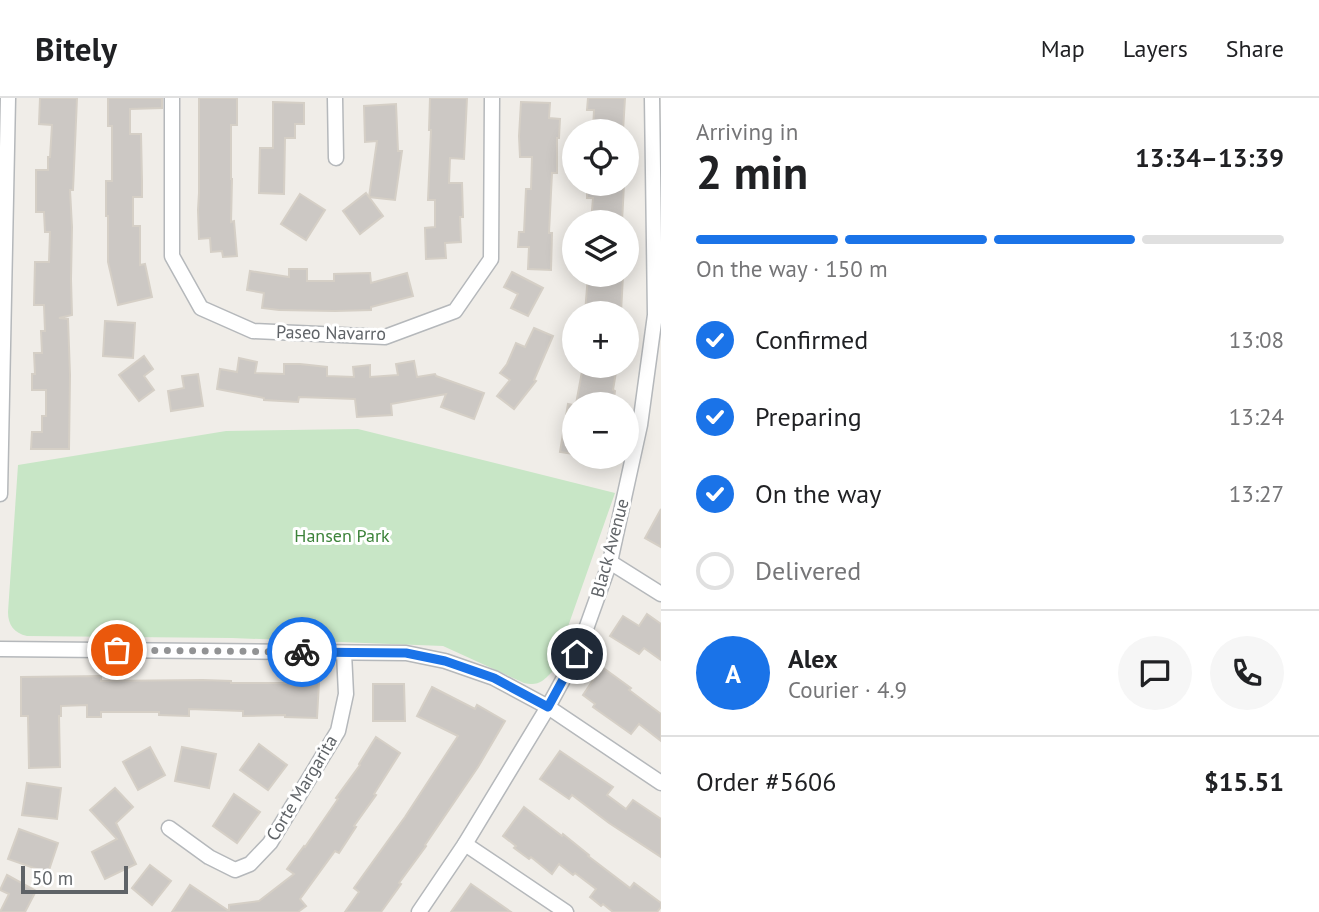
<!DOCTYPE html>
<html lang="en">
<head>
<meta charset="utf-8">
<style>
  :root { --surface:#fff; --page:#f6f6f6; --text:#202124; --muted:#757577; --line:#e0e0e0; --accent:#1a73e8 }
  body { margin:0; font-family:"PT Sans",sans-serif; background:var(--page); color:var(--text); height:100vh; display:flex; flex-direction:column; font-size:26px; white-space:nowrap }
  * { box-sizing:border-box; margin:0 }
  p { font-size:23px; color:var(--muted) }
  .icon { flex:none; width:38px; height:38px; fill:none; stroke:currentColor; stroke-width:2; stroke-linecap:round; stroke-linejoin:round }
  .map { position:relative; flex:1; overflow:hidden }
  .drawer { display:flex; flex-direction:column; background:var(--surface); width:658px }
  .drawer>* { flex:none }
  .tools { position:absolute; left:562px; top:21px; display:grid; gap:14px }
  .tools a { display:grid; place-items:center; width:77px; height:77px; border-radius:50%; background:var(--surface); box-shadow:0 4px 18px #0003; font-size:35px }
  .scale { position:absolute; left:21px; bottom:18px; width:107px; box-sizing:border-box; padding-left:7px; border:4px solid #5f6367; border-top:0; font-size:19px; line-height:24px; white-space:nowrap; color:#5f6367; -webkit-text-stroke:5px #fff; paint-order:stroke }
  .pin { position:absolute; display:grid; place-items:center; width:60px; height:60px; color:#fff; margin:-30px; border:4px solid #fff; border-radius:50%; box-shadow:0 2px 7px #0007 }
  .courier { position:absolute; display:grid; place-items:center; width:70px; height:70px; margin:-35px; border:5px solid #1a73e8; border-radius:50%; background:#fff; color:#222; box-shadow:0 2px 9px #0007 }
  .summary em { font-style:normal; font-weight:800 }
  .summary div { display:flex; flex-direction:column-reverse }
  .summary { display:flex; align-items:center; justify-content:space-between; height:119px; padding:0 35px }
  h1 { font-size:46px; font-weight:800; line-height:52px }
  .bar { display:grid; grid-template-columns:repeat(4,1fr); gap:10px 7px; align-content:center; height:84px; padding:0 35px }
  .bar i { height:9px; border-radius:5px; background:var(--line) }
  .bar .current { background:var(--accent) }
  .bar p { grid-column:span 4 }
  .line { display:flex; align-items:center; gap:18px; padding:0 35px; border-top:2px solid var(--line) }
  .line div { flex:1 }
  .round { display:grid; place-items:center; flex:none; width:74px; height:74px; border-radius:37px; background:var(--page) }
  ol { padding:0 35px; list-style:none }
  li { display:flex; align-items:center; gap:21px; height:77px }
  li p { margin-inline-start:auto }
  li .icon { padding:7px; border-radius:50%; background:var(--accent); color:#fff; stroke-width:4 }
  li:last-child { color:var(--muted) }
  li i { width:38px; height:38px; border:4px solid var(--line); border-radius:50% }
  header { display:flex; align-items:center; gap:42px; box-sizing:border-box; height:98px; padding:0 35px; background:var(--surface); border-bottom:2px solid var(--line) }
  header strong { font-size:33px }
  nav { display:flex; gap:38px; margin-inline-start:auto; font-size:24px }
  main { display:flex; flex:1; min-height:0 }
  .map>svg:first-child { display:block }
</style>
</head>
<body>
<header>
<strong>Bitely</strong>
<nav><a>Map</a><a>Layers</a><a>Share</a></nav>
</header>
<main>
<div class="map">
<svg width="661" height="814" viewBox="0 0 661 814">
  <rect width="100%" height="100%" fill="#f0ede8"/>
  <path fill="#c8e6c6" d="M358,331L615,395L552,574C542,584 538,588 524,585L443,548L232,540L27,538C14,535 8,527 8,514L18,367L226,333Z"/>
  <g fill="#ccc8c4" stroke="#d5cfc6" stroke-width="2">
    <path d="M40,0H77L73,92H70L72,129L71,181L72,217L59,220L68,221L70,277L69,351H31L32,334H42V318H46V292H32V276H35L34,255H42L41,233H45L44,207H34L35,164H49L50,134H45L44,114H36V72H48V59H50L52,27L39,26Z"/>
    <path d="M108,0H162V10L130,11V36H141L142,83V99H133V128H140V167L145,166L152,199L118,207L108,164V118H106V83H112V28H108Z"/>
    <path d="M199,0H237V27H231V81H232L231,124L234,123L237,158L223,159L222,153L211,154L210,140L199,141L198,112L199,95Z"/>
    <path d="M430,0H467L464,61L450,60L449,85H462L463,119H460L461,144L445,145L446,160L426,161L425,130L435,129V102H428L431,32H429Z"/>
    <path d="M588,0H625L623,33H593L594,12H587Z"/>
    <path d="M273,4L304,5V26H295V40H285L284,96L259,95L260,50H273Z"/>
    <path d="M521,4L550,5L549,20L560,21L559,40H557V75H552L549,135H552L551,172L528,171L529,149H518L519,134H524L526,91H531L532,59H520L519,38Z"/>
    <path d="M396,6L398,53H402L395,102L369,99L377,43L365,44L364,8Z"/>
    <path d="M587,86H624L622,124H591L593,100H587Z"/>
    <path d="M366,95L383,118L360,136L343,113Z"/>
    <path d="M300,96L325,112L306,142L281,126Z"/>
    <path d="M289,171H307V183H334V176L370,175L371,185L407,175L413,198L371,209V212L335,213L279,212L262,210L264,195L247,192L250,173L289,179Z"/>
    <path d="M512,174L543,190L528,218L511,210L518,196L504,189Z"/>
    <path d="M588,177H623L621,215H585Z"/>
    <path d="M105,223L135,225L133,260L103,258Z"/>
    <path d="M534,230L553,238L534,282L536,283L514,311L497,298L510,282L500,275L507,266L516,245L525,249Z"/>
    <path d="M144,258L153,271L144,278L154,292L139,303L119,277Z"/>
    <path d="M239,260L257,264L255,275L284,276V266H300L327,269V278L354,279L353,269L370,267V279L398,277L396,266L414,263L417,279L435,276L436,278L484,295L474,321L441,309L446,296L391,306L392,317L357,319L355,301L299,299L298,304L264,302V300L217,291L220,271L237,274Z"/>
    <path d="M583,268H617L613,292L615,293L613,306H576Z"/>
    <path d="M198,276L203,308L171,313L168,293L184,290L182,278Z"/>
    <path d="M568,306L574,307V356L560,354Z"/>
    <path d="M661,411V449L645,440Z"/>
    <path d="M647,516L661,526V562L644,550L639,556L610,538L623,518L639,528Z"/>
    <path d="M602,569L631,590L629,592L661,616V643L639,626L631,636L593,609L595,606L583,597Z"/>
    <path d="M101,578V583L203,582L231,583V585H287V583L319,584L317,620L285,619V617L243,618V613L189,611V618L159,617V614H101V619H87V607L61,608V618H59L60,669L29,670L28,618H21V579Z"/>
    <path d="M373,586H404L405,623H373Z"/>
    <path d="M432,589L475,611L477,607L505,623L478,669L425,747L426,748L399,785L401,786L381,814H345L359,794L354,790L405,719L458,638L417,618Z"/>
    <path d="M376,639L400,655L374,696L376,697L354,728L356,729L339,755L335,753L300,801L306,808L298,814H172L190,787L229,813V807L259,803L294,776L287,771L304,748L305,749L338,701L336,700L360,667L359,666Z"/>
    <path d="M259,646L287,667L268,692L240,672Z"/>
    <path d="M150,649L165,677L138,692L123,664Z"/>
    <path d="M182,649L216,656L209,690L175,683Z"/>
    <path d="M560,653L613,689L607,697L626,711L633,702L661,721V759L609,725L572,697L569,701L540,681Z"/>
    <path d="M27,685L61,690L57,721L22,717Z"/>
    <path d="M115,690L133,709L116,725L136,766L105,781L92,754L117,741L90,712Z"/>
    <path d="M234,696L260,714L237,745L213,728Z"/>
    <path d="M524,709L562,738L563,736L589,757L588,758L630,790L634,785L661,805V809L657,814H613L603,806L601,808L590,799L596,791L575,775L573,777L559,766L552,776L531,759L529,761L514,750L516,748L503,738Z"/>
    <path d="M19,731L58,745L48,775L8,761Z"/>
    <path d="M150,767L171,783L152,807L132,790Z"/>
    <path d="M7,777L36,793L25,814H0L9,796L0,792Z"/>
    <path d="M471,786L511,814H451Z"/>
  </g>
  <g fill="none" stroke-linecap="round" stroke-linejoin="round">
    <defs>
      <g id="minor">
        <path d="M172,0V158L201,210L253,233L385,239L455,213L491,161L492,0"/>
        <path d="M335,0L336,60"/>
        <path d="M0,396L8,0"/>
        <path d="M610,464L661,496"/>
        <path d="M0,551L406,555L445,563L494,580L548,609L661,685"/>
        <path d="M169,730L209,759L235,772L250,766L270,745L338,633L346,596L344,555"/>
        <path d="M465,746L566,814"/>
        <path d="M419,814L465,746L548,609L577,556L610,464L640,327L655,217L652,0"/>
      </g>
    </defs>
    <use href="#minor" stroke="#b5b8bb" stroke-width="17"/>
    <use href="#minor" stroke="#fff" stroke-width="14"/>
  </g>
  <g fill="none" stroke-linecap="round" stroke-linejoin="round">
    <path stroke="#929394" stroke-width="7" stroke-dasharray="0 12.6" d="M117,552L302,554"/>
    <path stroke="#1a73e8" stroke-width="9" d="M302,554L406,555L445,563L494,580L548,609L577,556"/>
  </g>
  <g text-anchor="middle" stroke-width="6" stroke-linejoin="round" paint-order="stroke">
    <g font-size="18" fill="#5f6367" stroke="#fff">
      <text transform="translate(331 235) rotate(1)" y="6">Paseo Navarro</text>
      <text transform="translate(610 450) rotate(-75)" y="6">Black Avenue</text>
      <text transform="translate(302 690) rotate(-59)" y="6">Corte Margarita</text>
    </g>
    <g font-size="18" fill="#3d833a" stroke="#fff">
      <text x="342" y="444">Hansen Park</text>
    </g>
  </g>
</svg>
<div class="tools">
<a><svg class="icon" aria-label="locate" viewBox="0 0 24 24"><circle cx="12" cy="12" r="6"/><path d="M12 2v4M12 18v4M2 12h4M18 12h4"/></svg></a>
<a><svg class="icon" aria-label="layers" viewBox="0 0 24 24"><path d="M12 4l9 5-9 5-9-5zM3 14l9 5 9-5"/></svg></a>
<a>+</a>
<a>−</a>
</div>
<div class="scale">50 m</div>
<div class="pin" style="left:117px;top:552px;background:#ea580c"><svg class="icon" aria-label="bag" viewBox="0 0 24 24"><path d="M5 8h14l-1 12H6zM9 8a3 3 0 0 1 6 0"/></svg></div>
<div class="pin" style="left:577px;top:556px;background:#1f2937"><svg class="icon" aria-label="home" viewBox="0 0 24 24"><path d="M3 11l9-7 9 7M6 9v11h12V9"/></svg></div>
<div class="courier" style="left:302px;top:554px"><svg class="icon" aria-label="bike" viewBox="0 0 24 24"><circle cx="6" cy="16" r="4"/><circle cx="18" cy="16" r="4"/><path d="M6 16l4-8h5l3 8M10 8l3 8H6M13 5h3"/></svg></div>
</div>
<section class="drawer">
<div class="summary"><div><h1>2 min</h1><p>Arriving in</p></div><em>13:34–13:39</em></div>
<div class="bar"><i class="current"></i><i class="current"></i><i class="current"></i><i></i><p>On the way · 150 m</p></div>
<ol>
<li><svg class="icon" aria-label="check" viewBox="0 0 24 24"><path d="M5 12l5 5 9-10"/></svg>Confirmed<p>13:08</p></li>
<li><svg class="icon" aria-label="check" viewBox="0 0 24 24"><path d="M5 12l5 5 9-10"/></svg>Preparing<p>13:24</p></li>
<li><svg class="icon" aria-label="check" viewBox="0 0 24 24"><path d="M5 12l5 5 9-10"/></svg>On the way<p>13:27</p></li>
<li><i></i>Delivered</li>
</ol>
<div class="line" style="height:126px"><b class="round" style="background:var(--accent);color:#fff">A</b><div><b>Alex</b><p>Courier · 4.9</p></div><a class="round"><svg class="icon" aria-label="chat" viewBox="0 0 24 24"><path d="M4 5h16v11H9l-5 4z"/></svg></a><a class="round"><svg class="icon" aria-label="phone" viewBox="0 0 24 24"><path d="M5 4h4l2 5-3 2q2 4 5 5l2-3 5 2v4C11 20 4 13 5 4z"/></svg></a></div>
<div class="line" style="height:91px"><div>Order #5606</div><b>$15.51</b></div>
</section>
</main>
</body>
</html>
